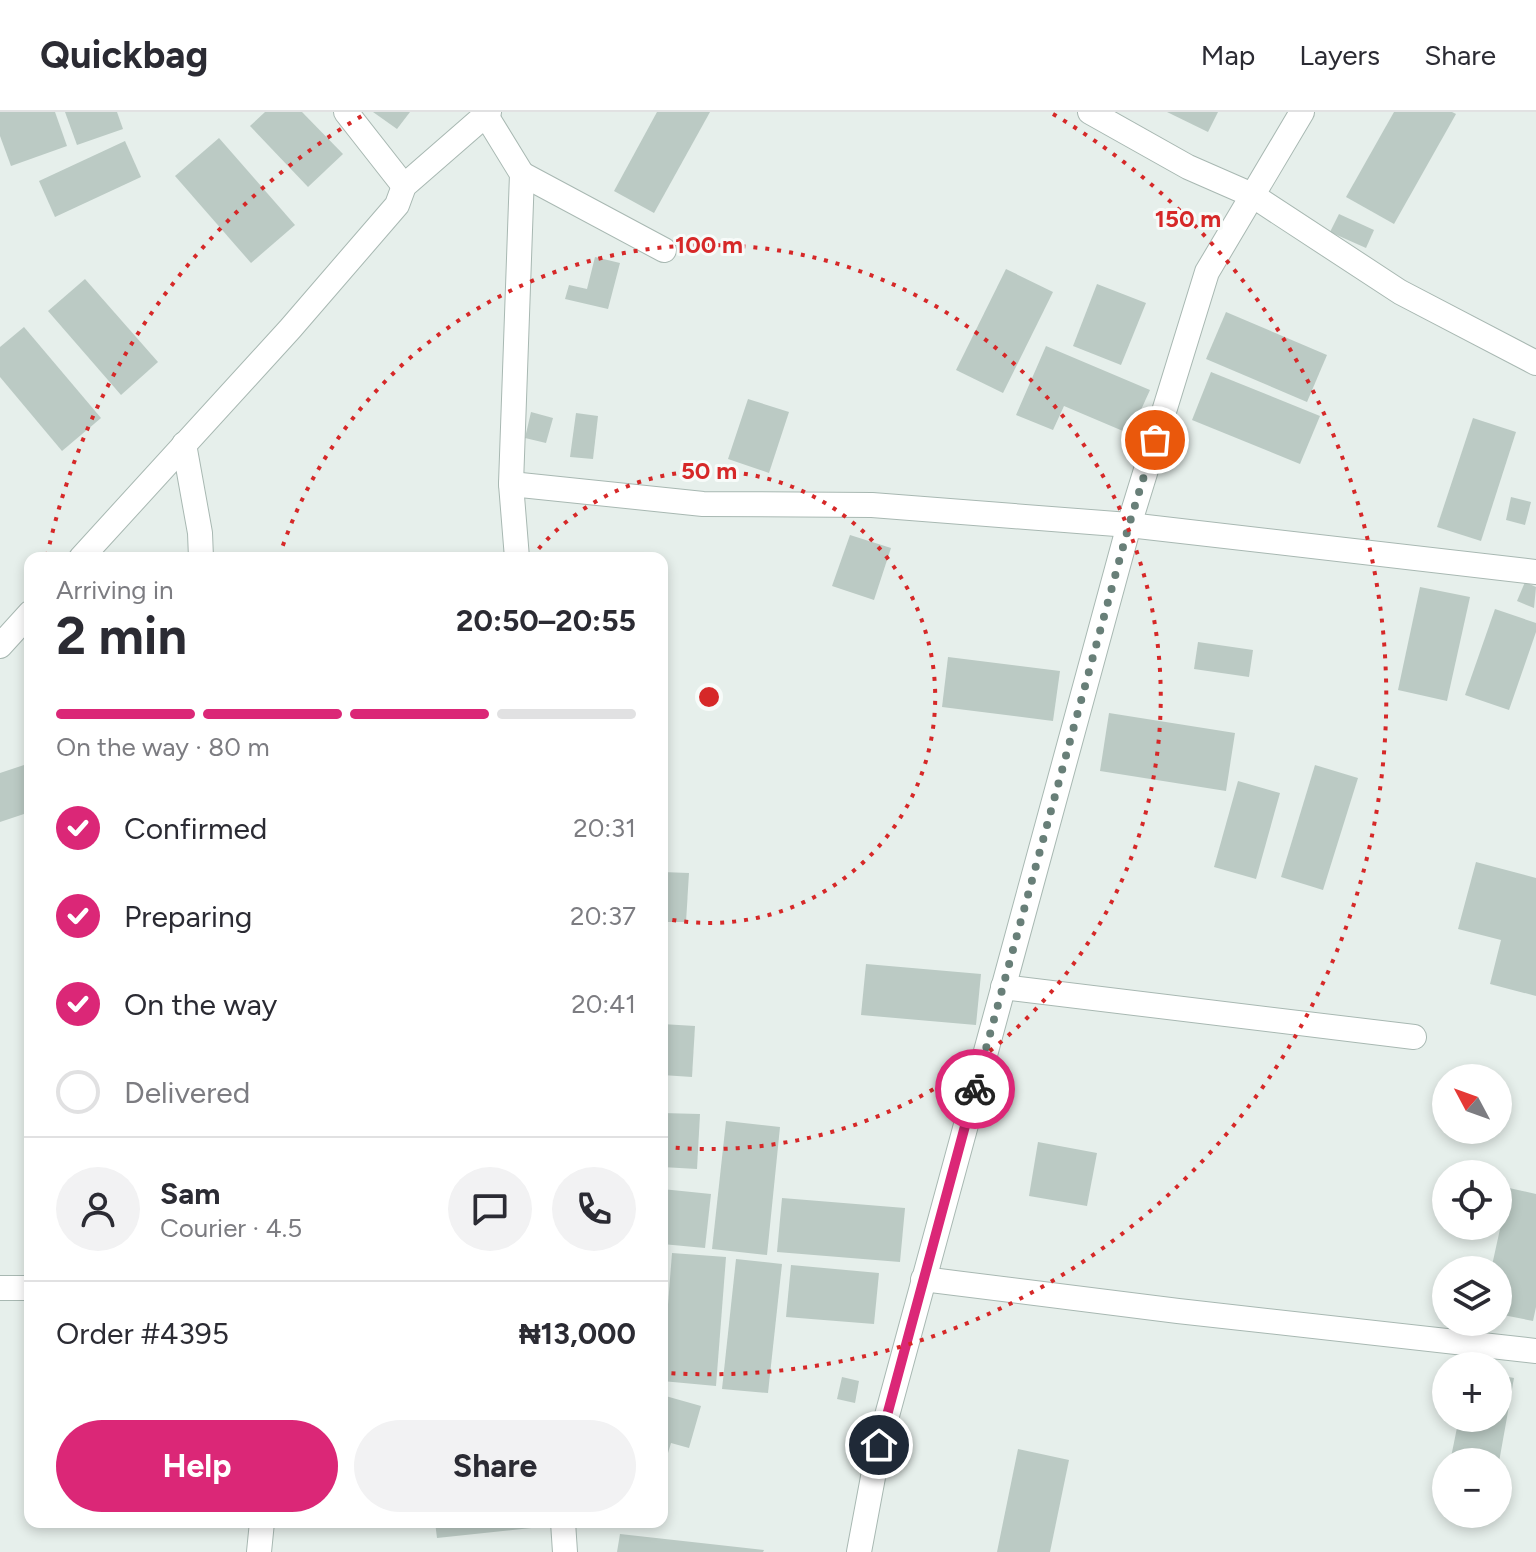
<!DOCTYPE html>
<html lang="en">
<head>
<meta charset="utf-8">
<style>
  :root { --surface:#fff; --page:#f2f2f3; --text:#2b2b33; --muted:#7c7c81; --line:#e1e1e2; --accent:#db2777 }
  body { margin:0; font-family:Figtree,sans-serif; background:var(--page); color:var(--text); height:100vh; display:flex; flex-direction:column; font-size:30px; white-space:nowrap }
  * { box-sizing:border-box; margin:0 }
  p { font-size:26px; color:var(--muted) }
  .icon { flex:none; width:44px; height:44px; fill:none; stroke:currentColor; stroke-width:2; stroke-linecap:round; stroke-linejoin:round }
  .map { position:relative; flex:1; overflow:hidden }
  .side { position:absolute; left:24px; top:440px; width:644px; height:976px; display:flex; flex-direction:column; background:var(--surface); border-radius:16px; box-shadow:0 4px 12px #0003 }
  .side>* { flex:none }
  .needle { width:52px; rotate:311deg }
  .fabs { position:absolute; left:1432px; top:952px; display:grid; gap:16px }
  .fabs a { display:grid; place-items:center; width:80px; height:80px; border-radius:50%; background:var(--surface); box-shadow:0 4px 12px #0003; font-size:40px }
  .pin { position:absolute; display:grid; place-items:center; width:68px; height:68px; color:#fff; margin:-34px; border:4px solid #fff; border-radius:50%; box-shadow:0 2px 8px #0007 }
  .courier { position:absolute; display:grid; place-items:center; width:80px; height:80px; margin:-40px; border:6px solid #db2777; border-radius:50%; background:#fff; color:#222; box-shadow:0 2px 10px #0007 }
  .overview em { font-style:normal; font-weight:700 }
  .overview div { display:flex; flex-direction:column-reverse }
  .overview { display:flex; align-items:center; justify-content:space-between; height:136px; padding:0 32px }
  h1 { font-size:52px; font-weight:700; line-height:60px }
  .bar { display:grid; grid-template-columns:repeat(4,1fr); gap:12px 8px; align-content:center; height:96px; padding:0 32px }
  .bar i { height:10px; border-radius:6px; background:var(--line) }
  .bar .on { background:var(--accent) }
  .bar p { grid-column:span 4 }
  .line { display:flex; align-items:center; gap:20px; padding:0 32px; border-top:2px solid var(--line) }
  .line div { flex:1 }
  .round { display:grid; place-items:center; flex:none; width:84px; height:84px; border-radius:42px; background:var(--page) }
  ol { padding:0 32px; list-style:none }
  li { display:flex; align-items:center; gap:24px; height:88px }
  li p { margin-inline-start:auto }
  li .icon { padding:8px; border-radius:50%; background:var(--accent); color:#fff; stroke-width:4 }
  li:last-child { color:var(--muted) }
  li i { width:44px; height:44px; border:4px solid var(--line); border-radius:50% }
  .cta { display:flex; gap:16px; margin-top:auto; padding:16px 32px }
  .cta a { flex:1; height:92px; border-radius:48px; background:var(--accent); color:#fff; font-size:32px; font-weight:700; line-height:92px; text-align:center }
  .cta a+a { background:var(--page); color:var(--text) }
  header { display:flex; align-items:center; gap:48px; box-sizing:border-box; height:112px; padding:0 40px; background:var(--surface); border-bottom:2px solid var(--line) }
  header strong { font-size:38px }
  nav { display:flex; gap:44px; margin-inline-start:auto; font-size:28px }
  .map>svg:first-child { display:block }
</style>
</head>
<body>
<header>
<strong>Quickbag</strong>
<nav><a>Map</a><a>Layers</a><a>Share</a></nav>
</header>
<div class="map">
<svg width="1536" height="1440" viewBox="0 0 1536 1440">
  <rect width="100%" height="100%" fill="#e6efeb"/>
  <g fill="#bbcac4">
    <path d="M0,0H55L67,34L11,54L0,24Z"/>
    <path d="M65,0H117L123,17L77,33Z"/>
    <path d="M265,0H302L343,42L308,75L250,14Z"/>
    <path d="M373,0H410L397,17Z"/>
    <path d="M657,0H710L654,101L614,79Z"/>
    <path d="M1167,0H1218L1208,20Z"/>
    <path d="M1394,0H1452L1456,2L1394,112L1346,85Z"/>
    <path d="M219,26L295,113L251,151L175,64Z"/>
    <path d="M125,29L141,65L55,105L39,69Z"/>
    <path d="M1339,102L1374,118L1366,136L1330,120Z"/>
    <path d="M595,145L620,151L608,197L565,187L569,173L587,177Z"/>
    <path d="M1006,157L1053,180L1003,281L956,258Z"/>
    <path d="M85,167L158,250L121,283L48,199Z"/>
    <path d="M1097,172L1146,191L1121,253L1073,234Z"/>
    <path d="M1226,200L1327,243L1307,290L1206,247Z"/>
    <path d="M24,215L101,306L62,339L0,265V235Z"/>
    <path d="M1046,234L1150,278L1130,322L1064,294L1053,318L1016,303Z"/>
    <path d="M1211,260L1320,304L1300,352L1192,308Z"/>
    <path d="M748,287L789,300L769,361L728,347Z"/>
    <path d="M531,300L553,306L546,331L525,326Z"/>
    <path d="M576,301L598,304L593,347L570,345Z"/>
    <path d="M1473,306L1516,320L1481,429L1437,415Z"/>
    <path d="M1511,385L1531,390L1525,413L1506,408Z"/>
    <path d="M850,423L891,436L874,488L832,474Z"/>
    <path d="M1525,470L1536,475L1534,496L1517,489Z"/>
    <path d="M1420,475L1470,485L1447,589L1398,578Z"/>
    <path d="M1495,497L1536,511V520L1509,598L1465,583Z"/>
    <path d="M1198,530L1253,538L1249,565L1194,557Z"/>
    <path d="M948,545L1060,559L1053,609L942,595Z"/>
    <path d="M1109,601L1235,621L1226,679L1100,659Z"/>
    <path d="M30,651V700L0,710V661Z"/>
    <path d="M1315,653L1358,666L1323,778L1281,765Z"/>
    <path d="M1238,669L1280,681L1256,767L1214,755Z"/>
    <path d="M1476,750L1536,766V884L1490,872L1501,828L1458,817Z"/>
    <path d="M662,760L689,761L686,810H662Z"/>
    <path d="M866,852L981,862L976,913L861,903Z"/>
    <path d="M662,912L695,914L692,965L662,963Z"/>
    <path d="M662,1001L700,1002L697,1057L662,1055Z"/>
    <path d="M726,1009L780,1015L767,1143L712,1137Z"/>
    <path d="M1038,1030L1097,1041L1087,1094L1029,1084Z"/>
    <path d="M1509,1076L1536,1082V1195L1533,1209L1498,1202V1158H1491Z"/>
    <path d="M662,1077L711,1082L705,1136L662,1132Z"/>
    <path d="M782,1086L905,1096L900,1150L777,1140Z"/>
    <path d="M672,1141L726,1145L716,1274L662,1269Z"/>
    <path d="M736,1147L782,1152L768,1281L722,1277Z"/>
    <path d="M791,1153L879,1161L874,1212L786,1205Z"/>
    <path d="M1498,1263L1514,1266L1499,1350H1450L1459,1306H1498Z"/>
    <path d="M842,1265L859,1269L855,1291L837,1287Z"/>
    <path d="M662,1283L701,1294L689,1336L671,1331L663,1358Z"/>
    <path d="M1018,1337L1069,1348L1050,1440H997Z"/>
    <path d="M435,1410H540L541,1415L437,1426Z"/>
    <path d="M620,1422L764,1438L763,1440H617Z"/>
  </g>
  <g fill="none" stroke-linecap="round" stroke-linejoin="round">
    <defs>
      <g id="minor">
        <path d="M346,0L404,74"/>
        <path d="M1090,0L1188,55L1252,83L1400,180L1536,251"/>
        <path d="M487,5L522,62L511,372L517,446"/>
        <path d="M522,62L664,138"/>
        <path d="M184,332L200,421L201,446"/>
        <path d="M511,372L703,392L872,393L1129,413L1536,460"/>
        <path d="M81,446L290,217L397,93L404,74L489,0"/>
        <path d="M0,534L30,501"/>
        <path d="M1003,875L1414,925"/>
        <path d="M923,1167L1178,1199L1536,1239"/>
        <path d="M0,1176H30"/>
        <path d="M563,1410L565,1440"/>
        <path d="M259,1440L262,1410"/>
        <path d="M859,1440L879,1333L1129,413L1207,160L1302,0"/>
      </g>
    </defs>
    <use href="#minor" stroke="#a8b8b2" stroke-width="26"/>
    <use href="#minor" stroke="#fff" stroke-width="24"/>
  </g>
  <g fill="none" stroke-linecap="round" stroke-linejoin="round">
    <path stroke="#687f78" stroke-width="8" stroke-dasharray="0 14.4" d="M975,977L1129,413L1155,328"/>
    <path stroke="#db2777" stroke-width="10" d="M879,1333L975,977"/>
  </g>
  <g fill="none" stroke="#d62828" stroke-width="4" stroke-dasharray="4 8">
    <path d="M531 446A226 226 0 1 1 662 806"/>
    <path d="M279 445A452 452 0 1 1 666 1035"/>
    <path d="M47 444A677 677 0 0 1 365 2M1053 2A677 677 0 0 1 668 1261"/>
  </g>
  <circle cx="709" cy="585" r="12" fill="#d62828" stroke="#f7fbf9" stroke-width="4"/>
  <g font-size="24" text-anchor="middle" font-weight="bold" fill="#d62828" stroke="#f7fbf9" stroke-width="6" stroke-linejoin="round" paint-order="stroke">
    <text x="1188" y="115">150 m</text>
    <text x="709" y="141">100 m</text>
    <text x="709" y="367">50 m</text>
  </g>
</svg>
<div class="fabs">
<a><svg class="needle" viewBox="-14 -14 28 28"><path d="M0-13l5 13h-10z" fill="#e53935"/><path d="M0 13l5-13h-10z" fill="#7c7c81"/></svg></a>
<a><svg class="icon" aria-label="locate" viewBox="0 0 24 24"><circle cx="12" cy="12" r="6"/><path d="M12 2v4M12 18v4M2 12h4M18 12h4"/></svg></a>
<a><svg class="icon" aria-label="layers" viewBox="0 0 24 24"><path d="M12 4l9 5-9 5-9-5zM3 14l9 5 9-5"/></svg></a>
<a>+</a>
<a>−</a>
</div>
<div class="pin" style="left:1155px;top:328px;background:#ea580c"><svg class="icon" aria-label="bag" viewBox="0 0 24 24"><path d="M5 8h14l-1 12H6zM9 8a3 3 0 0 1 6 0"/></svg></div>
<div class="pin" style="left:879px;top:1333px;background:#1f2937"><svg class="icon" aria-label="home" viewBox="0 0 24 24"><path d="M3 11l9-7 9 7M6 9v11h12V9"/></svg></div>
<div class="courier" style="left:975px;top:977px"><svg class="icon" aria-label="bike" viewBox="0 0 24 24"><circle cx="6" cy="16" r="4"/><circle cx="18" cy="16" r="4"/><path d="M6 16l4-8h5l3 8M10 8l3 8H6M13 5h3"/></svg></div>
<section class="side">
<div class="overview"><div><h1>2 min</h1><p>Arriving in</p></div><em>20:50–20:55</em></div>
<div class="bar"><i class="on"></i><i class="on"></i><i class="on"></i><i></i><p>On the way · 80 m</p></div>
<ol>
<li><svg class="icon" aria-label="check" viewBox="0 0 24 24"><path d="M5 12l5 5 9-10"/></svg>Confirmed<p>20:31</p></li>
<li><svg class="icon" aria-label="check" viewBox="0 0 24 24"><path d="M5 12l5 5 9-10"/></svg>Preparing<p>20:37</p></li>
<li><svg class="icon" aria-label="check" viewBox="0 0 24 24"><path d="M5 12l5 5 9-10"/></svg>On the way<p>20:41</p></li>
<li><i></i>Delivered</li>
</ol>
<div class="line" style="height:144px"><a class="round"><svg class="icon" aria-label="person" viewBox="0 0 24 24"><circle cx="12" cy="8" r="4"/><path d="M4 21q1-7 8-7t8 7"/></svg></a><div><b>Sam</b><p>Courier · 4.5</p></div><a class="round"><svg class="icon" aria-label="chat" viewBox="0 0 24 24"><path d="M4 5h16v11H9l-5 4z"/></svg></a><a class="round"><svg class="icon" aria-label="phone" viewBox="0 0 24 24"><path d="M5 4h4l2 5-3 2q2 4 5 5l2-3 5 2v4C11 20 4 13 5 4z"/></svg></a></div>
<div class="line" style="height:104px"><div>Order #4395</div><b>₦13,000</b></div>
<div class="cta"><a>Help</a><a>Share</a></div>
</section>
</div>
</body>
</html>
